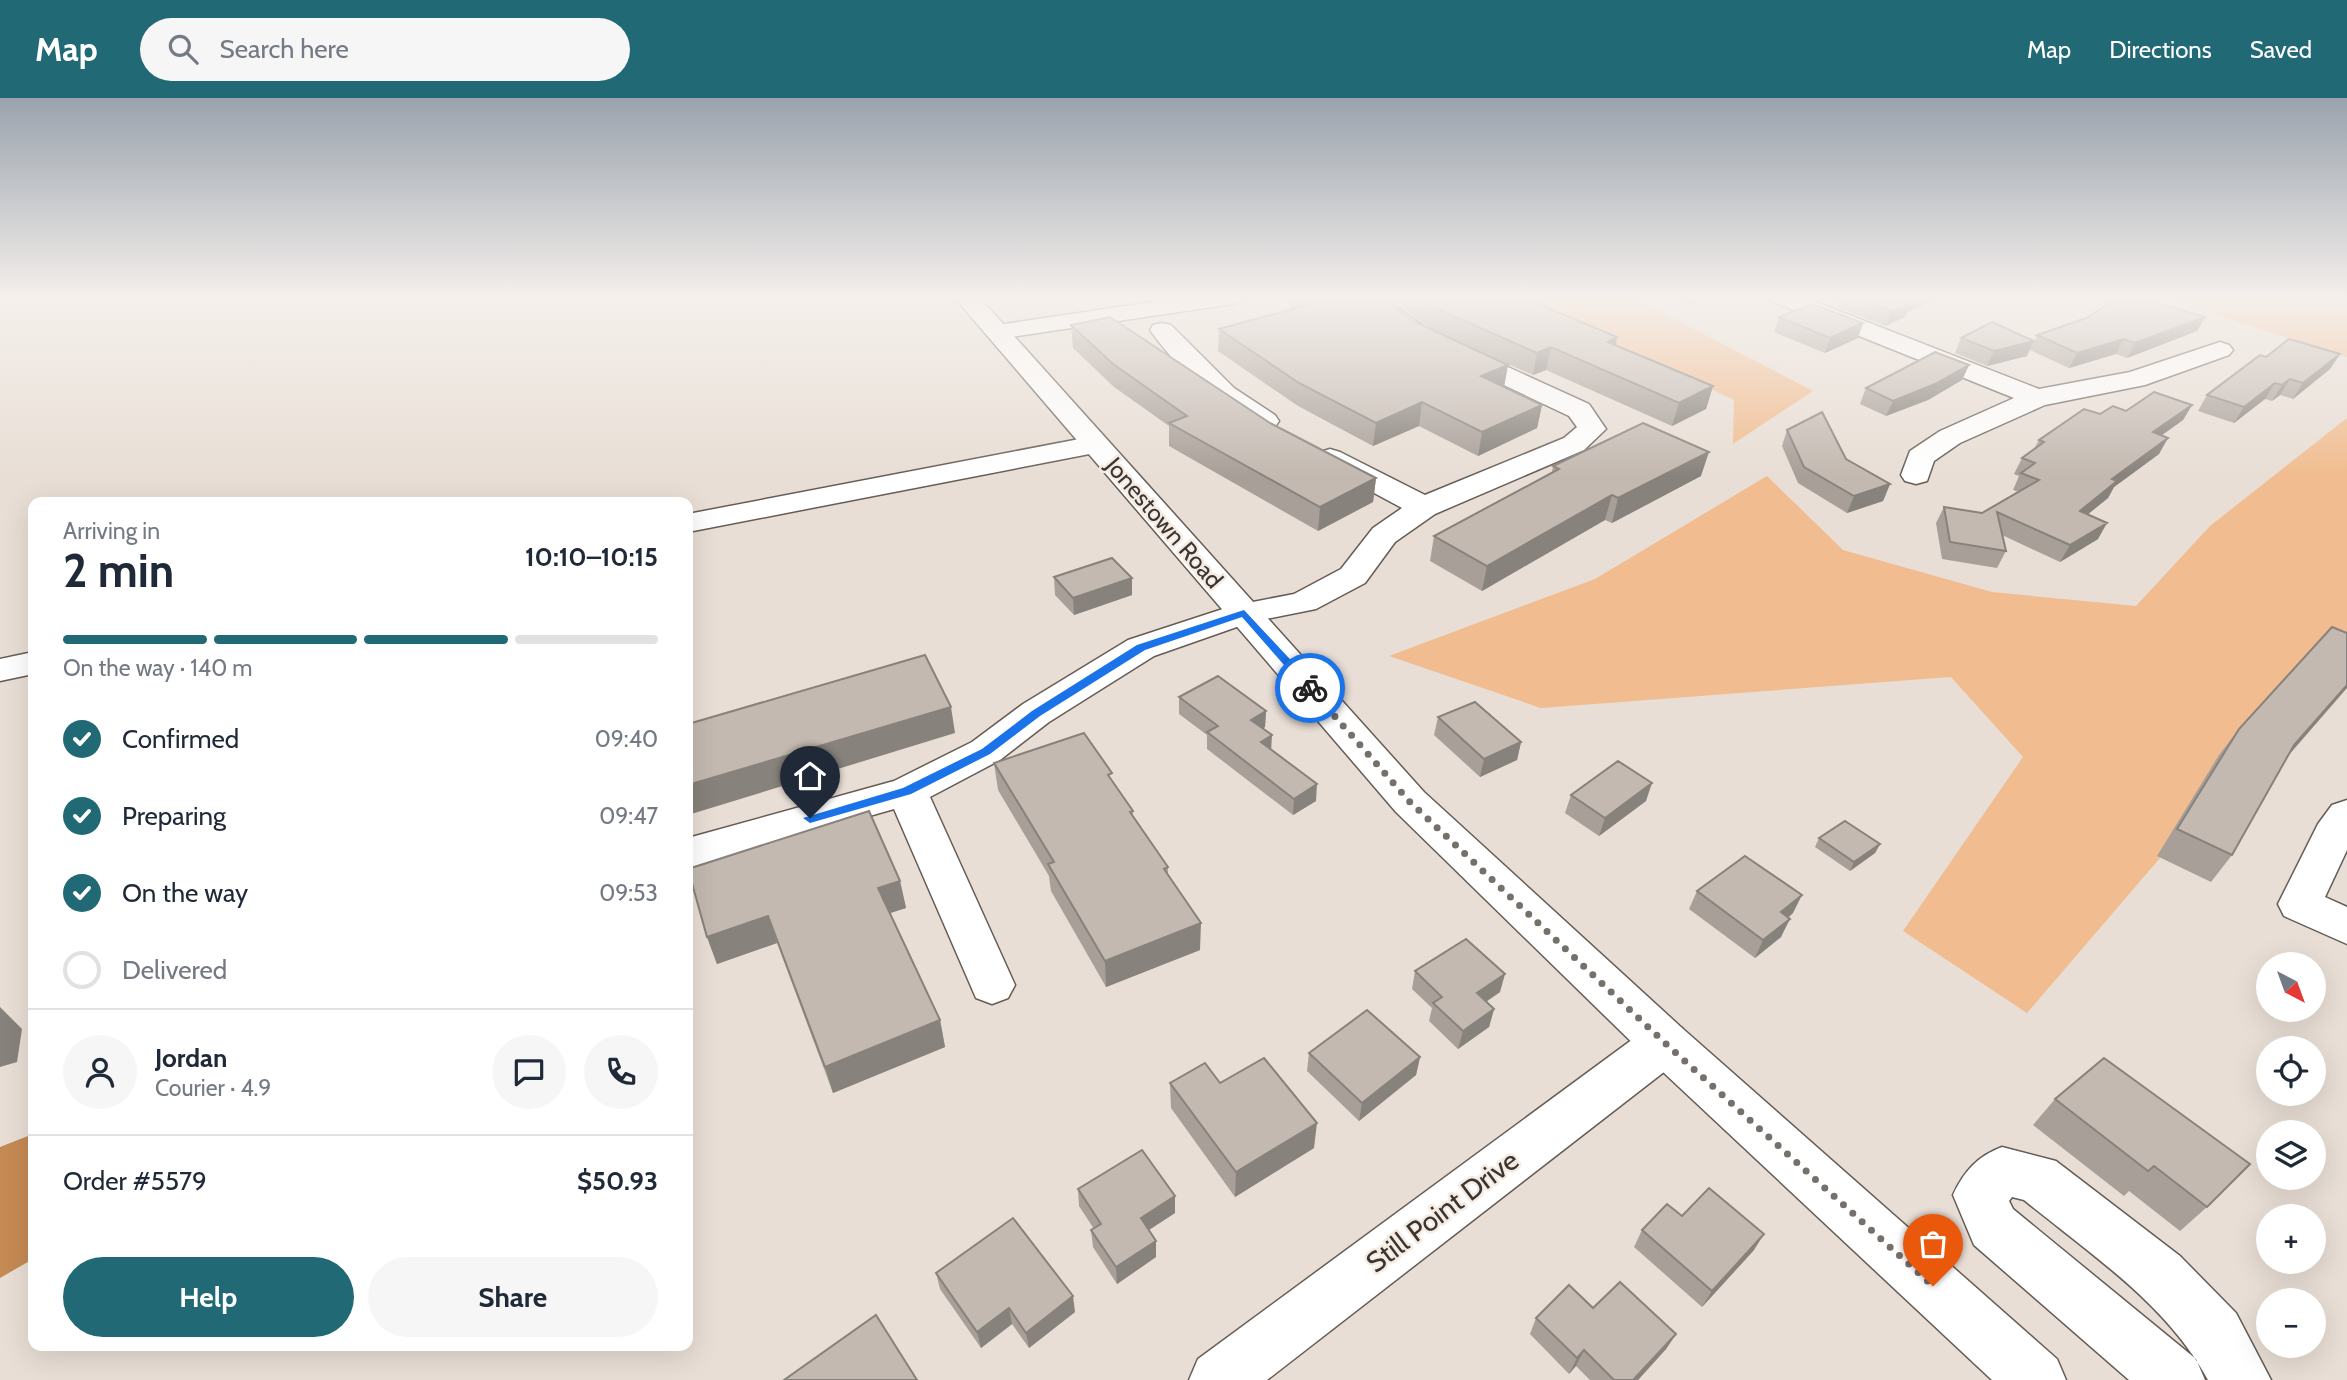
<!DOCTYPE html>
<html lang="en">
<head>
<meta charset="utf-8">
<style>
  :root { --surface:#fff; --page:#f6f6f7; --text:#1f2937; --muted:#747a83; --line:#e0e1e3; --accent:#206975 }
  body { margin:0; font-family:Cabin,sans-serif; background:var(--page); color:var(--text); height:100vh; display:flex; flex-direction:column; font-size:26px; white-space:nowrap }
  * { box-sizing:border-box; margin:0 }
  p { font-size:23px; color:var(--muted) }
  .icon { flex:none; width:38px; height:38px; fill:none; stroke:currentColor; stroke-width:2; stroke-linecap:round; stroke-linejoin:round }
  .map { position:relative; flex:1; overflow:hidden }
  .details { position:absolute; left:28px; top:399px; width:665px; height:854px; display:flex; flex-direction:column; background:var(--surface); border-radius:14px; box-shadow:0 7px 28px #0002 }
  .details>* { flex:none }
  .needle { width:46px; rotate:139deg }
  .tools { position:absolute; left:2256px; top:854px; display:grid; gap:14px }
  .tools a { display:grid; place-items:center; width:70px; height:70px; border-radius:50%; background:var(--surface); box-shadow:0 7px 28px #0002; font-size:35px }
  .pin { position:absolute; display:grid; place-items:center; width:60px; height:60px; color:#fff; margin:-72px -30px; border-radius:50% 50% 50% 0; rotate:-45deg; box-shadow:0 0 7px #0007 }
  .pin .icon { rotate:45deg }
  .courier { position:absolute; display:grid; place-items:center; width:70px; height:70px; margin:-35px; border:5px solid #1a73e8; border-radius:50%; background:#fff; color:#222; box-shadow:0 2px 9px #0007 }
  .headline em { font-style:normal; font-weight:700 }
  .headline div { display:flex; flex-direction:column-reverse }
  .headline { display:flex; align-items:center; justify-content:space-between; height:119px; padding:0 35px }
  h1 { font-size:46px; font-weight:700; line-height:52px }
  .bar { display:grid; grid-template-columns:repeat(4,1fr); gap:10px 7px; align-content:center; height:84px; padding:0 35px }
  .bar i { height:9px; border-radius:5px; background:var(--line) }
  .bar .current { background:var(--accent) }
  .bar p { grid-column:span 4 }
  .line { display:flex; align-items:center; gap:18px; padding:0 35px; border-top:2px solid var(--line) }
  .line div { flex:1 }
  .round { display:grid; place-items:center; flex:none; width:74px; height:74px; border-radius:37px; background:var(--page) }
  ol { padding:0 35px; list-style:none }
  li { display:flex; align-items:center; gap:21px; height:77px }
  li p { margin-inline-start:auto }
  li .icon { padding:7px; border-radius:50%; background:var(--accent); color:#fff; stroke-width:4 }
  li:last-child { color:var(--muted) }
  li i { width:38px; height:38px; border:4px solid var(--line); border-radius:50% }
  .cta { display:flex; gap:14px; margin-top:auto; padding:14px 35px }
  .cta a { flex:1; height:80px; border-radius:42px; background:var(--accent); color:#fff; font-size:28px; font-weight:700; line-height:80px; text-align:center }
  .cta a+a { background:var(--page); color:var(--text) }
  header { display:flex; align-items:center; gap:42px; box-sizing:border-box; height:98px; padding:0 35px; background:var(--accent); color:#fff }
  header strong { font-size:33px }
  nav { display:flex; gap:38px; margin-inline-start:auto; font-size:24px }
  .search { width:490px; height:63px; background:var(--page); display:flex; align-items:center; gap:18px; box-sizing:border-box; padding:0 24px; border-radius:38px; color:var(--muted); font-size:26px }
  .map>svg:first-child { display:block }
</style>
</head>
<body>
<header>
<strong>Map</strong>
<div class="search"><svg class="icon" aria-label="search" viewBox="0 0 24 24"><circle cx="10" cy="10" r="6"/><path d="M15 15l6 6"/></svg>Search here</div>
<nav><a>Map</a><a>Directions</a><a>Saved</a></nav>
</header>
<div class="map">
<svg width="2347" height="1282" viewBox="0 0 2347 1282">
  <rect width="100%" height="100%" fill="#e8ded5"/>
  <g fill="#f1bc8f">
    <path d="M1518,199H1632L1813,293L1733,346L1734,302Z"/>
    <path d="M2161,199H2347V259Z"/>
    <path d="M2347,320V542L2027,915L1903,833L2023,659L1951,579L1541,610L1389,558L1595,481L1767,378L1843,452L1992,494L2136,508L2210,428Z"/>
  </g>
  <path fill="#c68a54" d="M33,1036V1161L0,1180V1049Z"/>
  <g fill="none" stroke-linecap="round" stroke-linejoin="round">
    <defs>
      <g id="minor">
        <path d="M1186,199H1244L1240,204L1232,206L998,241L989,239L986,234L989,229L998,227Z"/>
        <path d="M1357,199H1384L1431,234L1589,306L1606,331L1584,352L1435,416L1395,444L1365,485L1316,511L1251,524L1154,558L1049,624L1000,662L930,699L1015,887L1008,900L992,906L976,900L894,711L688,770V740L894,683L972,644L1023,606L1128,542L1232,508L1294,496L1341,471L1373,430L1402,410L1320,366L1315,360L1320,354L1330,351L1340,354L1425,397L1564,340L1577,329L1569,318L1413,244Z"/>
        <path d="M1770,199H1803L2039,291L2130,274L2220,244L2229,247L2233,252L2229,257L2145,287L2045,307L1960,345L1934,363L1927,383L1916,386L1905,383L1901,377L1910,353L1940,333L2014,300L1774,204Z"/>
        <path d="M1162,225L1171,227L1234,290L1275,317L1279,323L1275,329C1240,338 1169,260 1150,232L1153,227Z"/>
        <path d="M1095,338L1105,341L1109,347L1105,353L688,434V416Z"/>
        <path d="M33,554V576L0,583V561Z"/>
        <path d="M2347,702V752L2325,799L2347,809V846L2284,818L2278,806L2318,726L2332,707Z"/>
        <path d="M1665,924L1682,930L1689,945L1682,960L1267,1282H1189L1198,1261L1648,930Z"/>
        <path d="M2002,1049L2056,1063L2180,1158L2236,1215L2271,1282H2208C2167,1206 2089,1155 2024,1102L2012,1099L2009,1103L2013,1111L2196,1261L2205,1282H2129L1974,1147L1953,1097C1964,1073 1978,1058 2002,1049Z"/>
      </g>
      <path id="major" d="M954,199H979L1424,694L1682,930L2057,1261L2066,1282H1992L1648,960L1396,714Z"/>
    </defs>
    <use href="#minor" stroke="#655c55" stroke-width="3"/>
    <use href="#major" stroke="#655c55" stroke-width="3"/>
    <use href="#minor" fill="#fff" fill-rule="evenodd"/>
    <use href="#major" fill="#fff" fill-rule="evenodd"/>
  </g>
  <g fill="#a89f98">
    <path d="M1291,199H1382L1415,224L1504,289L1542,307L1537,330L1478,358L1419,328L1373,348L1298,308L1218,253L1219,231L1290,212Z"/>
    <path d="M1393,199H1522L1617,239L1616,247L1713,288L1706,311L1672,328L1546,272L1533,277L1432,232L1393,202Z"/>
    <path d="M1670,199H1710L1688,206Z"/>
    <path d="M1839,199H1943L1907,214L1905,219L1885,228L1836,209Z"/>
    <path d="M1779,219L1858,240L1825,255L1774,234Z"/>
    <path d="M2205,219L2197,233L2127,260L2116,256L2069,270L2030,252L2037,237Z"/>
    <path d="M1071,227L1270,325L1376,380L1373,404L1318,433L1169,348V328L1114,289L1073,250Z"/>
    <path d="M1961,240L2027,258L1987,268L1955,255Z"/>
    <path d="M2340,256L2330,271L2293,301L2280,297L2272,303L2265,301L2234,325L2198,313L2207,297L2266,259Z"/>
    <path d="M1969,267L1962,282L1928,302L1886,318L1860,306L1866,290Z"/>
    <path d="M2192,307L2183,322L2162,337L2159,356L2114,389L2108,400L2088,416L2098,441L2060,464L2002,437L2006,453L1997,470L1942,461L1936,425L1944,409L1982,415L2019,394L2013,392L2019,378L2014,376L2022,360L2034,351L2039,342L2100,316L2126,313Z"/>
    <path d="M1787,332L1846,361L1890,386L1883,403L1847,415L1798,385L1782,348Z"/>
    <path d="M1553,368L1701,378L1612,425L1605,422L1482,493L1430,463L1434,438L1552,374Z"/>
    <path d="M1054,479L1132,480V497L1074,517L1055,497Z"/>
    <path d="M1179,599L1266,613L1265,629L1263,631L1271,651L1316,703L1293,717L1207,651V637L1179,616Z"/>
    <path d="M1438,619L1521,644L1517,662L1480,679L1434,637Z"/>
    <path d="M2239,631L2290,654L2232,757L2211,784L2157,758L2219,657Z"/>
    <path d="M994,665L1113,684L1133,713V718L1168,769V777L1200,852L1106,889L1051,793L1049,778L998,692Z"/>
    <path d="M1571,697L1646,703L1599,738L1565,715Z"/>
    <path d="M1819,740L1880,746L1875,755L1850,773L1815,749Z"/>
    <path d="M900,783L906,810L890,815L940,922L945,949L833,995L777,845L717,866L707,839Z"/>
    <path d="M1697,793L1793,815L1788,820L1781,839L1755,860L1689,811Z"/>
    <path d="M1415,873L1500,894L1486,904L1494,911L1489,929L1458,951L1429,923L1432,910L1412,891Z"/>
    <path d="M1309,955L1420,959L1416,977L1359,1023L1307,973Z"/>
    <path d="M2104,960L2207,1109L2180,1133L2129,1093L2124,1098L2033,1027L2055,1001Z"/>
    <path d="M1170,985L1314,1050L1235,1099L1171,1010Z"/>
    <path d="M1078,1091L1175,1098V1115L1149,1132L1156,1159L1117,1186L1093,1149L1091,1132L1094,1131L1079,1108Z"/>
    <path d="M1682,1118L1754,1152L1702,1209L1634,1149L1642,1132Z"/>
    <path d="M936,1175L1075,1214L1029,1250L1012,1226L981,1250L940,1191Z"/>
    <path d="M1593,1210L1676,1236L1666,1251L1638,1282H1590L1576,1268L1569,1276L1530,1236L1536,1220Z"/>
  </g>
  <g fill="#88827c">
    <path d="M1690,199H1710L1688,206Z"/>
    <path d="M1915,199H1943L1907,214L1905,219L1885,228L1891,213L1905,203Z"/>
    <path d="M2205,219L2197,233L2127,260L2135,245Z"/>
    <path d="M1863,225L1858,240L1825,255L1830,240Z"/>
    <path d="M1617,239L1612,262L1608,244Z"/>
    <path d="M2124,241L2116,256L2069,270L2077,255Z"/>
    <path d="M2034,243L2027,258L1987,268L1994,253Z"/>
    <path d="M1551,249L1546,272L1533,277L1537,255Z"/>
    <path d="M2340,256L2330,271L2293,301L2303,285Z"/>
    <path d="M1508,267L1504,290L1481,278Z"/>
    <path d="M1969,267L1962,282L1928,302L1886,318L1893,303Z"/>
    <path d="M2290,281L2280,297L2272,303L2282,287Z"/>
    <path d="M2275,285L2265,301L2234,325L2244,309Z"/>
    <path d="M1713,288L1706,311L1672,328L1679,305Z"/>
    <path d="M1422,304L1419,328L1373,348L1376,325Z"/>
    <path d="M1542,307L1537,330L1478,358L1482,334Z"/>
    <path d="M2192,307L2183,322L2144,350L2153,334Z"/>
    <path d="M2168,340L2159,356L2114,389L2108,400L2071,430L2080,413L2112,381Z"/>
    <path d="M1709,354L1701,378L1612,425L1618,400Z"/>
    <path d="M1376,380L1373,404L1318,433L1320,409Z"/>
    <path d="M1890,386L1883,403L1847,415L1854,398Z"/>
    <path d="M1612,397L1605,422L1482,493L1487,468Z"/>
    <path d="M2107,425L2098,441L2060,464L2070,447Z"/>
    <path d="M1132,480V497L1074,517L1073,500Z"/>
    <path d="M2347,587V590L2274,674L2294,647Z"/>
    <path d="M951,609L955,635L688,717V687Z"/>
    <path d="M1266,613L1265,629L1250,638L1251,622Z"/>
    <path d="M1272,637L1271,654L1261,644Z"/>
    <path d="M1521,644L1517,662L1480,679L1484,661Z"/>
    <path d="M1652,685L1646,703L1599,738L1605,720Z"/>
    <path d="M1317,686L1316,703L1293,717L1294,701Z"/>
    <path d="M1880,746L1875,755L1850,773L1854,764Z"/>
    <path d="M900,783L906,810L884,817L878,790Z"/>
    <path d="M1802,797L1793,815L1772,832L1781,814Z"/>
    <path d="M768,818L777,845L717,866L707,839Z"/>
    <path d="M1790,821L1781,839L1755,860L1763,842Z"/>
    <path d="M1201,825L1200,852L1106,889L1105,863Z"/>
    <path d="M1505,876L1500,894L1472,913L1477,895Z"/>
    <path d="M0,909L22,931L17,964L0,969Z"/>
    <path d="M1494,911L1489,929L1458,951L1463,933Z"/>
    <path d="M940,922L945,949L833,995L825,969Z"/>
    <path d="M1420,959L1416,977L1359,1023L1362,1005Z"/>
    <path d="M1317,1025L1314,1050L1235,1099L1236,1074Z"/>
    <path d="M1175,1098V1115L1141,1137V1120Z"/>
    <path d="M1764,1136L1754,1152L1702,1209L1712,1193Z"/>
    <path d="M1156,1143V1159L1117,1186L1116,1169Z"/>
    <path d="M1073,1198L1075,1214L1029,1250L1026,1235Z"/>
    <path d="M1009,1210L1012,1226L981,1250L977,1234Z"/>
    <path d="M1676,1236L1666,1251L1638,1282H1633Z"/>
    <path d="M1584,1252L1576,1268L1569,1276L1577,1260Z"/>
  </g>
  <g fill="#c3b9b1" stroke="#88827c" stroke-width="2">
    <path d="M1294,199H1382L1415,224L1508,267L1481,278L1542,307L1482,334L1422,304L1376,325L1299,285L1219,231L1307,207Z"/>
    <path d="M1420,199H1522L1617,239L1608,244L1713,288L1679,305L1551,249L1537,255L1435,210Z"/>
    <path d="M1852,199H1915L1905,203L1911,205L1891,213Z"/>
    <path d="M2120,199H2139L2205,219L2135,245L2124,241L2077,255L2037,237L2086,220Z"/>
    <path d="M1813,206L1863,225L1830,240L1779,219Z"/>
    <path d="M1110,219L1270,325L1376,380L1320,409L1169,325L1187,318L1113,266L1071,227Z"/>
    <path d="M1992,224L2034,243L1994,253L1961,240Z"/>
    <path d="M2289,241L2340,256L2303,285L2290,281L2282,287L2275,285L2244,309L2207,297L2260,257L2266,259Z"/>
    <path d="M1935,254L1969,267L1935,286L1893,303L1866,290Z"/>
    <path d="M2154,294L2192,307L2153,334L2168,340L2112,381L2117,383L2080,413L2107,425L2070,447L1997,414L2006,453L1950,444L1944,409L1982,415L2039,382L2021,375L2035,365L2022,360L2044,344L2039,342L2084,311L2100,316L2113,308L2126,313Z"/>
    <path d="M1822,314L1846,361L1890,386L1854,398L1804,369L1787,332Z"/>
    <path d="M1643,325L1709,354L1618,400L1612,397L1487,468L1434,438L1559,371L1553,368Z"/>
    <path d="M1112,460L1132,480L1073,500L1054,479Z"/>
    <path d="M2332,529L2347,535V587L2294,647L2232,757L2177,731L2239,631Z"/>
    <path d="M925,557L951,609L688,687V626Z"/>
    <path d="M1218,578L1266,613L1251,622L1272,637L1261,644L1317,686L1294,701L1207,634L1218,628L1179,599Z"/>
    <path d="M1475,604L1521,644L1484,661L1438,619Z"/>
    <path d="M1084,635L1112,675L1108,677L1133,713L1130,714L1168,769L1164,771L1201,825L1105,863L1048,766L1054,764L994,665Z"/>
    <path d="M1618,663L1652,685L1605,720L1571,697Z"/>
    <path d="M869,713L900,783L878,790L940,922L825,969L768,818L707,839L688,771Z"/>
    <path d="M1845,723L1880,746L1854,764L1819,740Z"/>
    <path d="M1745,758L1802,797L1781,814L1790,821L1763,842L1697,793Z"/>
    <path d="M1466,841L1505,876L1477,895L1494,911L1463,933L1433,905L1442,899L1415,873Z"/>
    <path d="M1367,912L1420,959L1362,1005L1309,955Z"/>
    <path d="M1264,960L1317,1025L1236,1074L1170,985L1205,965L1220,985Z"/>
    <path d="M2104,960L2250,1066L2207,1109L2154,1068L2148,1073L2055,1001Z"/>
    <path d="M1142,1052L1175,1098L1141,1120L1156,1143L1116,1169L1091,1132L1101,1126L1078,1091Z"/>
    <path d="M1709,1090L1764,1136L1712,1193L1642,1132L1667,1106L1682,1118Z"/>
    <path d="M1013,1120L1073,1198L1026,1235L1009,1210L977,1234L936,1175Z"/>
    <path d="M1620,1184L1676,1236L1633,1282H1614L1584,1252L1577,1260L1536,1220L1569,1187L1593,1210Z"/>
    <path d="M876,1217L917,1282H784Z"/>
  </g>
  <linearGradient id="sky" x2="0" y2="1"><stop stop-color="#9aa3ad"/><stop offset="0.53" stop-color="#f5f0ec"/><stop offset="1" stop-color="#f5f0ec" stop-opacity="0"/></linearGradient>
  <rect width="2347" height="378" fill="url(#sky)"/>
  <path fill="#1a73e8" d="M1244,512L1314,587V592H1306L1242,519L1145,552L1040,618L990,656L911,696L810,725L803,720L903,690L982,651L1032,613L1137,547Z"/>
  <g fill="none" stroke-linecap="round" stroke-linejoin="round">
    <path stroke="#76706b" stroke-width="7" stroke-dasharray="0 12.6" d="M1310,590L1410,704L1665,945L1933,1188"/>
  </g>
  <g text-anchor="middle" stroke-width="5" stroke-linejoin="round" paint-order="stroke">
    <g font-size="24" fill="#393532" stroke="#f5ebe2">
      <text transform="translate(1164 425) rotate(49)" y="8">Jonestown Road</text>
    </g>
    <g font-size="28" fill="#393532" stroke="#f5ebe2">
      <text transform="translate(1442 1113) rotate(-37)" y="10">Still Point Drive</text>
    </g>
  </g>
</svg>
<div class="tools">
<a><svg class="needle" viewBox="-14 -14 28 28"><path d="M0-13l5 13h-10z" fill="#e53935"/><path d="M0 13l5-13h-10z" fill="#747a83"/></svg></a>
<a><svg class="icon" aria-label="locate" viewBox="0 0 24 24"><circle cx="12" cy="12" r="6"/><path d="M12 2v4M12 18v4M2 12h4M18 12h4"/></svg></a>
<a><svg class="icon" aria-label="layers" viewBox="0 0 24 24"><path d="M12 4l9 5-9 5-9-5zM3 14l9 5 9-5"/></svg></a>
<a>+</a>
<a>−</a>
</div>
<div class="pin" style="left:1933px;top:1188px;background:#ea580c"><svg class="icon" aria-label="bag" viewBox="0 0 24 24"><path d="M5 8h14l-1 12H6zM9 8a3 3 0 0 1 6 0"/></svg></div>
<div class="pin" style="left:810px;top:720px;background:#1f2937"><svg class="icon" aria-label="home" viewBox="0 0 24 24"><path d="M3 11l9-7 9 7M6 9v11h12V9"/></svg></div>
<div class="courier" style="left:1310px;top:590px"><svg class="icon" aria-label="bike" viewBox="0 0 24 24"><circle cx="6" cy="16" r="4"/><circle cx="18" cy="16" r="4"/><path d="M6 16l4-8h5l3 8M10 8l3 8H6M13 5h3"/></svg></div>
<section class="details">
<div class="headline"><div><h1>2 min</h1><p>Arriving in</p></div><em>10:10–10:15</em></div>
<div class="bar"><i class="current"></i><i class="current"></i><i class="current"></i><i></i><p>On the way · 140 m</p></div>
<ol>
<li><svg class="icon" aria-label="check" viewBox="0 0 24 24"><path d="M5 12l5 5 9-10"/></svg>Confirmed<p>09:40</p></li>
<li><svg class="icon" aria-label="check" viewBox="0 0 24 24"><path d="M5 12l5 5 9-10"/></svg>Preparing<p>09:47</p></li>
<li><svg class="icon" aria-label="check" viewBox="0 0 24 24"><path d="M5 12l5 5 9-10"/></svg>On the way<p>09:53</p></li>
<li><i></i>Delivered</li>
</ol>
<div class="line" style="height:126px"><a class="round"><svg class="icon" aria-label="person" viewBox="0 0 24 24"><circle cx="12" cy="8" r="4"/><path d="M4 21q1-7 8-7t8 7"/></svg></a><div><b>Jordan</b><p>Courier · 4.9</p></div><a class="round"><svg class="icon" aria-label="chat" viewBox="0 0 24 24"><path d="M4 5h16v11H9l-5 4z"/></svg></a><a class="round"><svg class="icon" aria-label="phone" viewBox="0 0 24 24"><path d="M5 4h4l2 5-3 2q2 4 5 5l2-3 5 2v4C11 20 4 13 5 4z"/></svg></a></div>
<div class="line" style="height:91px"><div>Order #5579</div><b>$50.93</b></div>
<div class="cta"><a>Help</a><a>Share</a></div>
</section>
</div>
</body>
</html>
